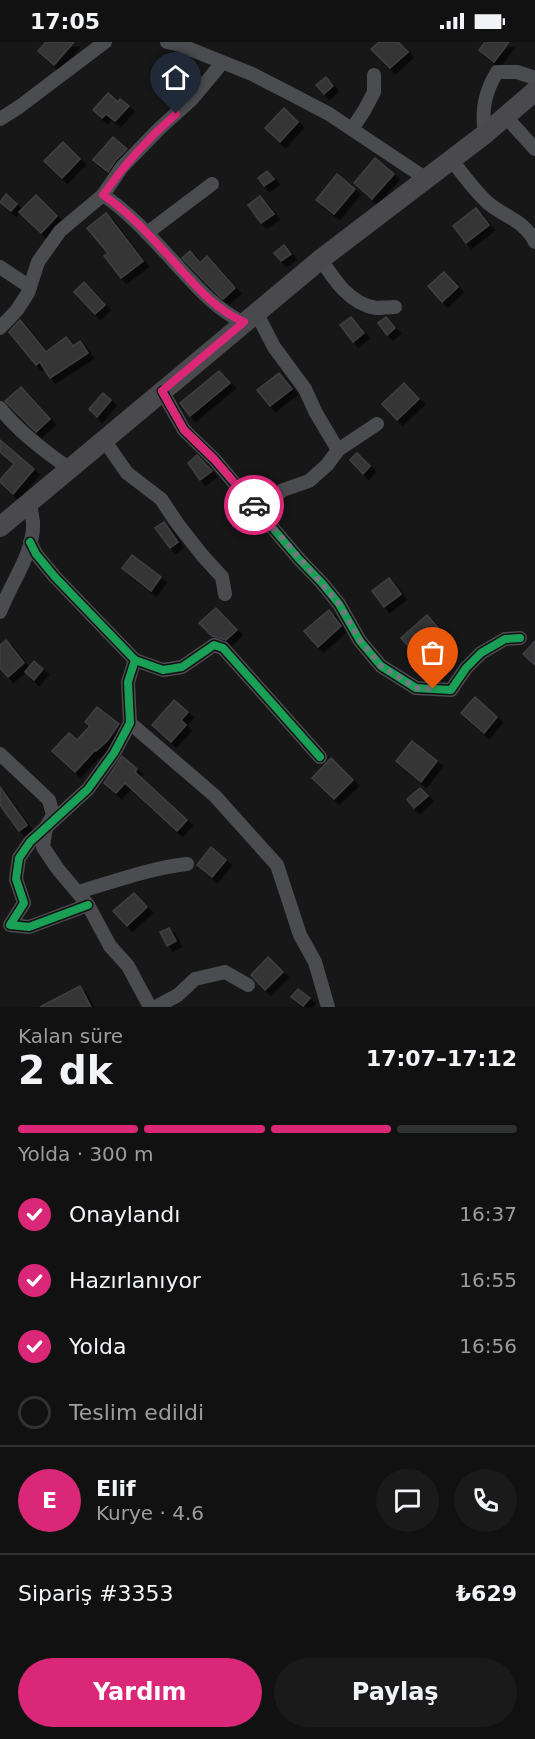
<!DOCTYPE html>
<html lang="tr">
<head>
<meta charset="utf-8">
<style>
  :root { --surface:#111; --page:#1a1a1a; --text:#f1f3f6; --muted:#9c9d9f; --line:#303131; --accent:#db2777 }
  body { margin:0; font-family:"DejaVu Sans",sans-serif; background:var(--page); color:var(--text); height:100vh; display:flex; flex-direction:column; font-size:22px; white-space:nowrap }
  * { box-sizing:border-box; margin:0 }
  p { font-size:20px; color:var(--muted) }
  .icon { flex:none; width:33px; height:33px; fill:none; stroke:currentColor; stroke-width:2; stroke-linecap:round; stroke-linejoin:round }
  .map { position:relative; height:965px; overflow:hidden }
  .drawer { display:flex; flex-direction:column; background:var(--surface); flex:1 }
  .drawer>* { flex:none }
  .pin { position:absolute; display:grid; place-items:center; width:51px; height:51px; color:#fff; margin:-62px -26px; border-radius:50% 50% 50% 0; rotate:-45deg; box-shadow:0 0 6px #0007 }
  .pin .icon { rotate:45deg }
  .courier { position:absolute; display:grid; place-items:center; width:60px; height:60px; margin:-30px; border:4px solid #db2777; border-radius:50%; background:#fff; color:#222; box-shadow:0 2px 8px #0007 }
  .summary em { font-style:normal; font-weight:600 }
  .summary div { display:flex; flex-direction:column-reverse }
  .summary { display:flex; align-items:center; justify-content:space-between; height:102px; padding:0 18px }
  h1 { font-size:39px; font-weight:600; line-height:45px }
  .bar { display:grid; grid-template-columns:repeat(4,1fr); gap:9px 6px; align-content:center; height:72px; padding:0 18px }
  .bar i { height:8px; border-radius:4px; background:var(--line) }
  .bar .current { background:var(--accent) }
  .bar p { grid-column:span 4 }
  .line { display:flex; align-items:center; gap:15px; padding:0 18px; border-top:2px solid var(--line) }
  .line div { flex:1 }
  .round { display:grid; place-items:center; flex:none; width:63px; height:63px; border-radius:32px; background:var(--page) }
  ol { padding:0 18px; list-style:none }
  li { display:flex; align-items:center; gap:18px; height:66px }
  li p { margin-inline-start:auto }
  li .icon { padding:6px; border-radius:50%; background:var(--accent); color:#fff; stroke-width:4 }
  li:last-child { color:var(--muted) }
  li i { width:33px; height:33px; border:3px solid var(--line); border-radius:50% }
  .action { display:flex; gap:12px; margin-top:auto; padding:12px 18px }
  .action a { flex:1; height:69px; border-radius:36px; background:var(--accent); color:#fff; font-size:24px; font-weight:600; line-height:69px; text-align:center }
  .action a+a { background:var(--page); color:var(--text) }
  .status { display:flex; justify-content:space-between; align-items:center; height:42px; padding:0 30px; background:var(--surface); direction:ltr }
  .status svg { height:16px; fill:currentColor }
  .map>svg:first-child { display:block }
</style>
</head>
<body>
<div class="status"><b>17:05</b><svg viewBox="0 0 49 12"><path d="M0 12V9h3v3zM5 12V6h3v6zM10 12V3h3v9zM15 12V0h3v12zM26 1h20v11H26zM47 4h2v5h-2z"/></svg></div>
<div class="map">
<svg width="535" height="965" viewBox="0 0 535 965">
  <defs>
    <filter id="shadow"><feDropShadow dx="5.5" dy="5.5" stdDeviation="0" flood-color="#0009"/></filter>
  </defs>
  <rect width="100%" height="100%" fill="#171717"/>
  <g fill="#353536" stroke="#3f4043" stroke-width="1.5" filter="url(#shadow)">
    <path d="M46,0H74L54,23L38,9Z"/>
    <path d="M379,0H398L408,10L390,26L371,7Z"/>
    <path d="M485,0H509L494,20L479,8Z"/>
    <path d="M179,20L198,36L185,51L173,62L156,47Z"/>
    <path d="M326,35L333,44L324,52L316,43Z"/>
    <path d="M108,51L118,60L120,57L129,64L115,79L106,72L102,76L93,68Z"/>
    <path d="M284,66L298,80L280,100L265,86Z"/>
    <path d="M113,95L127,107L115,119L108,130L93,118Z"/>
    <path d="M63,100L80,117L62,136L44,119Z"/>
    <path d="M375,116L394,132L372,157L354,141Z"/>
    <path d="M267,129L274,137L264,144L258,136Z"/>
    <path d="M337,132L355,147L334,172L316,158Z"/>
    <path d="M6,152L17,162L11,169L0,160Z"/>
    <path d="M36,153L57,174L41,191L19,170Z"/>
    <path d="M260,154L274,172L261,181L248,163Z"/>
    <path d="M476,166L489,183L466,201L453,184Z"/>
    <path d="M106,171L143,219L121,236L104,214L108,211L87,186Z"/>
    <path d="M284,203L291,212L281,219L274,211Z"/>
    <path d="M190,209L200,221L207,214L235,246L223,257L220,255L182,216Z"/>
    <path d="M444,230L458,245L442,260L428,244Z"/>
    <path d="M84,240L105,263L95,272L74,250Z"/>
    <path d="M351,275L364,291L353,300L340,283Z"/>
    <path d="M386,275L395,286L387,293L378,281Z"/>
    <path d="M20,278L46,310L66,295L73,304L80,299L88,311L50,336L40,320L36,323L9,290Z"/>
    <path d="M219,329L230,341L190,374L180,361Z"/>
    <path d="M279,331L292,347L270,364L257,348Z"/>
    <path d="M404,341L419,357L397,378L382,362Z"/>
    <path d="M21,345L50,377L36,390L5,359Z"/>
    <path d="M103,351L111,358L97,375L89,367Z"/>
    <path d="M0,398L34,427L13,452L0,440V438L14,422L0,410Z"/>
    <path d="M357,411L370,424L363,432L350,418Z"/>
    <path d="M197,413L212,429L200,438L188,421Z"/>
    <path d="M164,480L178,500L170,506L155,486Z"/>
    <path d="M132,513L161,535L151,549L122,526Z"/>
    <path d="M389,536L401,552L384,565L372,549Z"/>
    <path d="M216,566L237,588L226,598L212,594L199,581Z"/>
    <path d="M329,568L341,584L318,605L304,589Z"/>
    <path d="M427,573L445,594L419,616L401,596Z"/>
    <path d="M6,598L24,621L8,635L0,626V603Z"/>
    <path d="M535,599V623L523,612Z"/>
    <path d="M34,619L43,627L34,638L25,630Z"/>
    <path d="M475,655L497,675L484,691L461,671Z"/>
    <path d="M174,658L188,670L181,678L186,683L171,700L152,683Z"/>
    <path d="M97,665L119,682L108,698L96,709L95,708L75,730L52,709L69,691L77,698L90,684L85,680Z"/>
    <path d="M412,699L437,719L421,740L396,719Z"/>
    <path d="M122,714L137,727L135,730L187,778L177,789L125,741L116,751L104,741Z"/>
    <path d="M331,716L353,738L334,757L312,736Z"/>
    <path d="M0,745L27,783L19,789L0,763Z"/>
    <path d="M420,746L428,754L414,766L407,757Z"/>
    <path d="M211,805L226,818L212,835L197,823Z"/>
    <path d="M134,851L147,865L127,884L113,869Z"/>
    <path d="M169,886L176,899L167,904L160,890Z"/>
    <path d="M268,915L283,930L265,948L251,933Z"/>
    <path d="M80,944L91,965H40Z"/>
    <path d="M298,947L310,956L303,964L291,955Z"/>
  </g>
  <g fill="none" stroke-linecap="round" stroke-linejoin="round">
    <g stroke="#4b4c50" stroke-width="14">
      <path d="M167,0L180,3L252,32L291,52L329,72L425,136"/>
      <path d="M506,75L535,107"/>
      <path d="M0,77L19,65L105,0"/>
      <path d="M352,87L364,69L374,50V33"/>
      <path d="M485,92C481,68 485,50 497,30H517L535,36"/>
      <path d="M451,117C463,133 474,148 488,161C505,175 525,179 535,200"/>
      <path d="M103,153C130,171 152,196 174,220C196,244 214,266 244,281"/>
      <path d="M147,191L212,142"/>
      <path d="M321,217C334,238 350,262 376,266C382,266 389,265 395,265"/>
      <path d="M0,225L30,245"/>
      <path d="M256,270L274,305L305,347L316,371L338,408"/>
      <path d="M0,286L17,268L28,251L38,220L60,189L103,153L122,125L160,86L192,57L222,21"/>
      <path d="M162,349L184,388L214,417L299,517L322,541L339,562L360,599L381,624L416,646L451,648L466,626L481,611L505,597L520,596"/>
      <path d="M0,366C19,390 44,409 70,427"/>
      <path d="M104,398L127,431L161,457L177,481L202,513L222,535L225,552"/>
      <path d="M258,467L283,448L309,439L327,423L338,408L377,382"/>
      <path d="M30,500L36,512L55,535L135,618L163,628L182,625L214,603L223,606L320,715"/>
      <path d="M0,570C10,542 35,510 33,480C32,474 31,468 30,461"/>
      <path d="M130,681L215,754L277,823L300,893L315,920L328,965"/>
      <path d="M0,712L49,758L53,773L46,785L43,805L57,826L88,863L110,904L128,924L150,965"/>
      <path d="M78,850C113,840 150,826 187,822"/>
      <path d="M88,863L29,885L10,883L24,861L16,837L19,816L30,800L88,747L114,711L130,681L128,640L135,618"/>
      <path d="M156,965L178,953L195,937L225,930L248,943"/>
    </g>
    <path stroke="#4a4a4e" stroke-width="20" d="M0,485L321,217L485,92L535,49"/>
    <defs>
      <g id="cycleway">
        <path d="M162,349L184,388L214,417L299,517L322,541L339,562L360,599L381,624L416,646L451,648L466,626L481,611L505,597L520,596"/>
        <path d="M30,500L36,512L55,535L135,618L163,628L182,625L214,603L223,606L320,715"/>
        <path d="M88,863L29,885L10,883L24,861L16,837L19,816L30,800L88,747L114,711L130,681L128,640L135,618"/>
      </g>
    </defs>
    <use href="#cycleway" stroke="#111113" stroke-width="11"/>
    <use href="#cycleway" stroke="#1a9f57" stroke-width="8"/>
  </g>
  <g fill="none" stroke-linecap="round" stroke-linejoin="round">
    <path stroke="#757880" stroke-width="6" stroke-dasharray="0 10.8" d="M254,463L339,562L360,598L381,624L416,646L433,647"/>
    <path stroke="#db2777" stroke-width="8" d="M176,72C148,96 124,123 103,153C130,171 152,196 174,220C196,244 213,266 244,280L162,349L184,388L214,417L254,463"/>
  </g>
</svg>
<div class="pin" style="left:433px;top:647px;background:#ea580c"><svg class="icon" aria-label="bag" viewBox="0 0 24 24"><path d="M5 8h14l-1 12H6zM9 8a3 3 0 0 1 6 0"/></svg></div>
<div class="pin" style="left:176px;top:72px;background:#1f2937"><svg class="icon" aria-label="home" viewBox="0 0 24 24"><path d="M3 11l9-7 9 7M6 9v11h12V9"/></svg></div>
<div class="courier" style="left:254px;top:463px"><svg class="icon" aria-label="car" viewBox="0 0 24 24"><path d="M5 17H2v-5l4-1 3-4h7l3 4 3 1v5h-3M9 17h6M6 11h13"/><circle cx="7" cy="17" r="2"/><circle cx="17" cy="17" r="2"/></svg></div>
</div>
<section class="drawer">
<div class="summary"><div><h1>2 dk</h1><p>Kalan süre</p></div><em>17:07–17:12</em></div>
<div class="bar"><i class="current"></i><i class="current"></i><i class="current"></i><i></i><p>Yolda · 300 m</p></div>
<ol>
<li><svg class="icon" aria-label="check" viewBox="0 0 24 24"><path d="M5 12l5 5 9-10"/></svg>Onaylandı<p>16:37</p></li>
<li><svg class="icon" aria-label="check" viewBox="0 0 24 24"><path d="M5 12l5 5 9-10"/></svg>Hazırlanıyor<p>16:55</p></li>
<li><svg class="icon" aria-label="check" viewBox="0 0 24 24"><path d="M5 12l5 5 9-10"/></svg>Yolda<p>16:56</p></li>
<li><i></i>Teslim edildi</li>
</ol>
<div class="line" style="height:108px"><b class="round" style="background:var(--accent);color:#fff">E</b><div><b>Elif</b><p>Kurye · 4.6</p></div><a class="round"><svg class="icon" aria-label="chat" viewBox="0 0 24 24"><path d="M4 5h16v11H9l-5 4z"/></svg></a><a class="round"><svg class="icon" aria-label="phone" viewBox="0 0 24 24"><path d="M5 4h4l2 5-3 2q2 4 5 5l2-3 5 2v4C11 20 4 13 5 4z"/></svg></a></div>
<div class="line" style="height:78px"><div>Sipariş #3353</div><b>₺629</b></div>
<div class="action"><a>Yardım</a><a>Paylaş</a></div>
</section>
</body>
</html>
